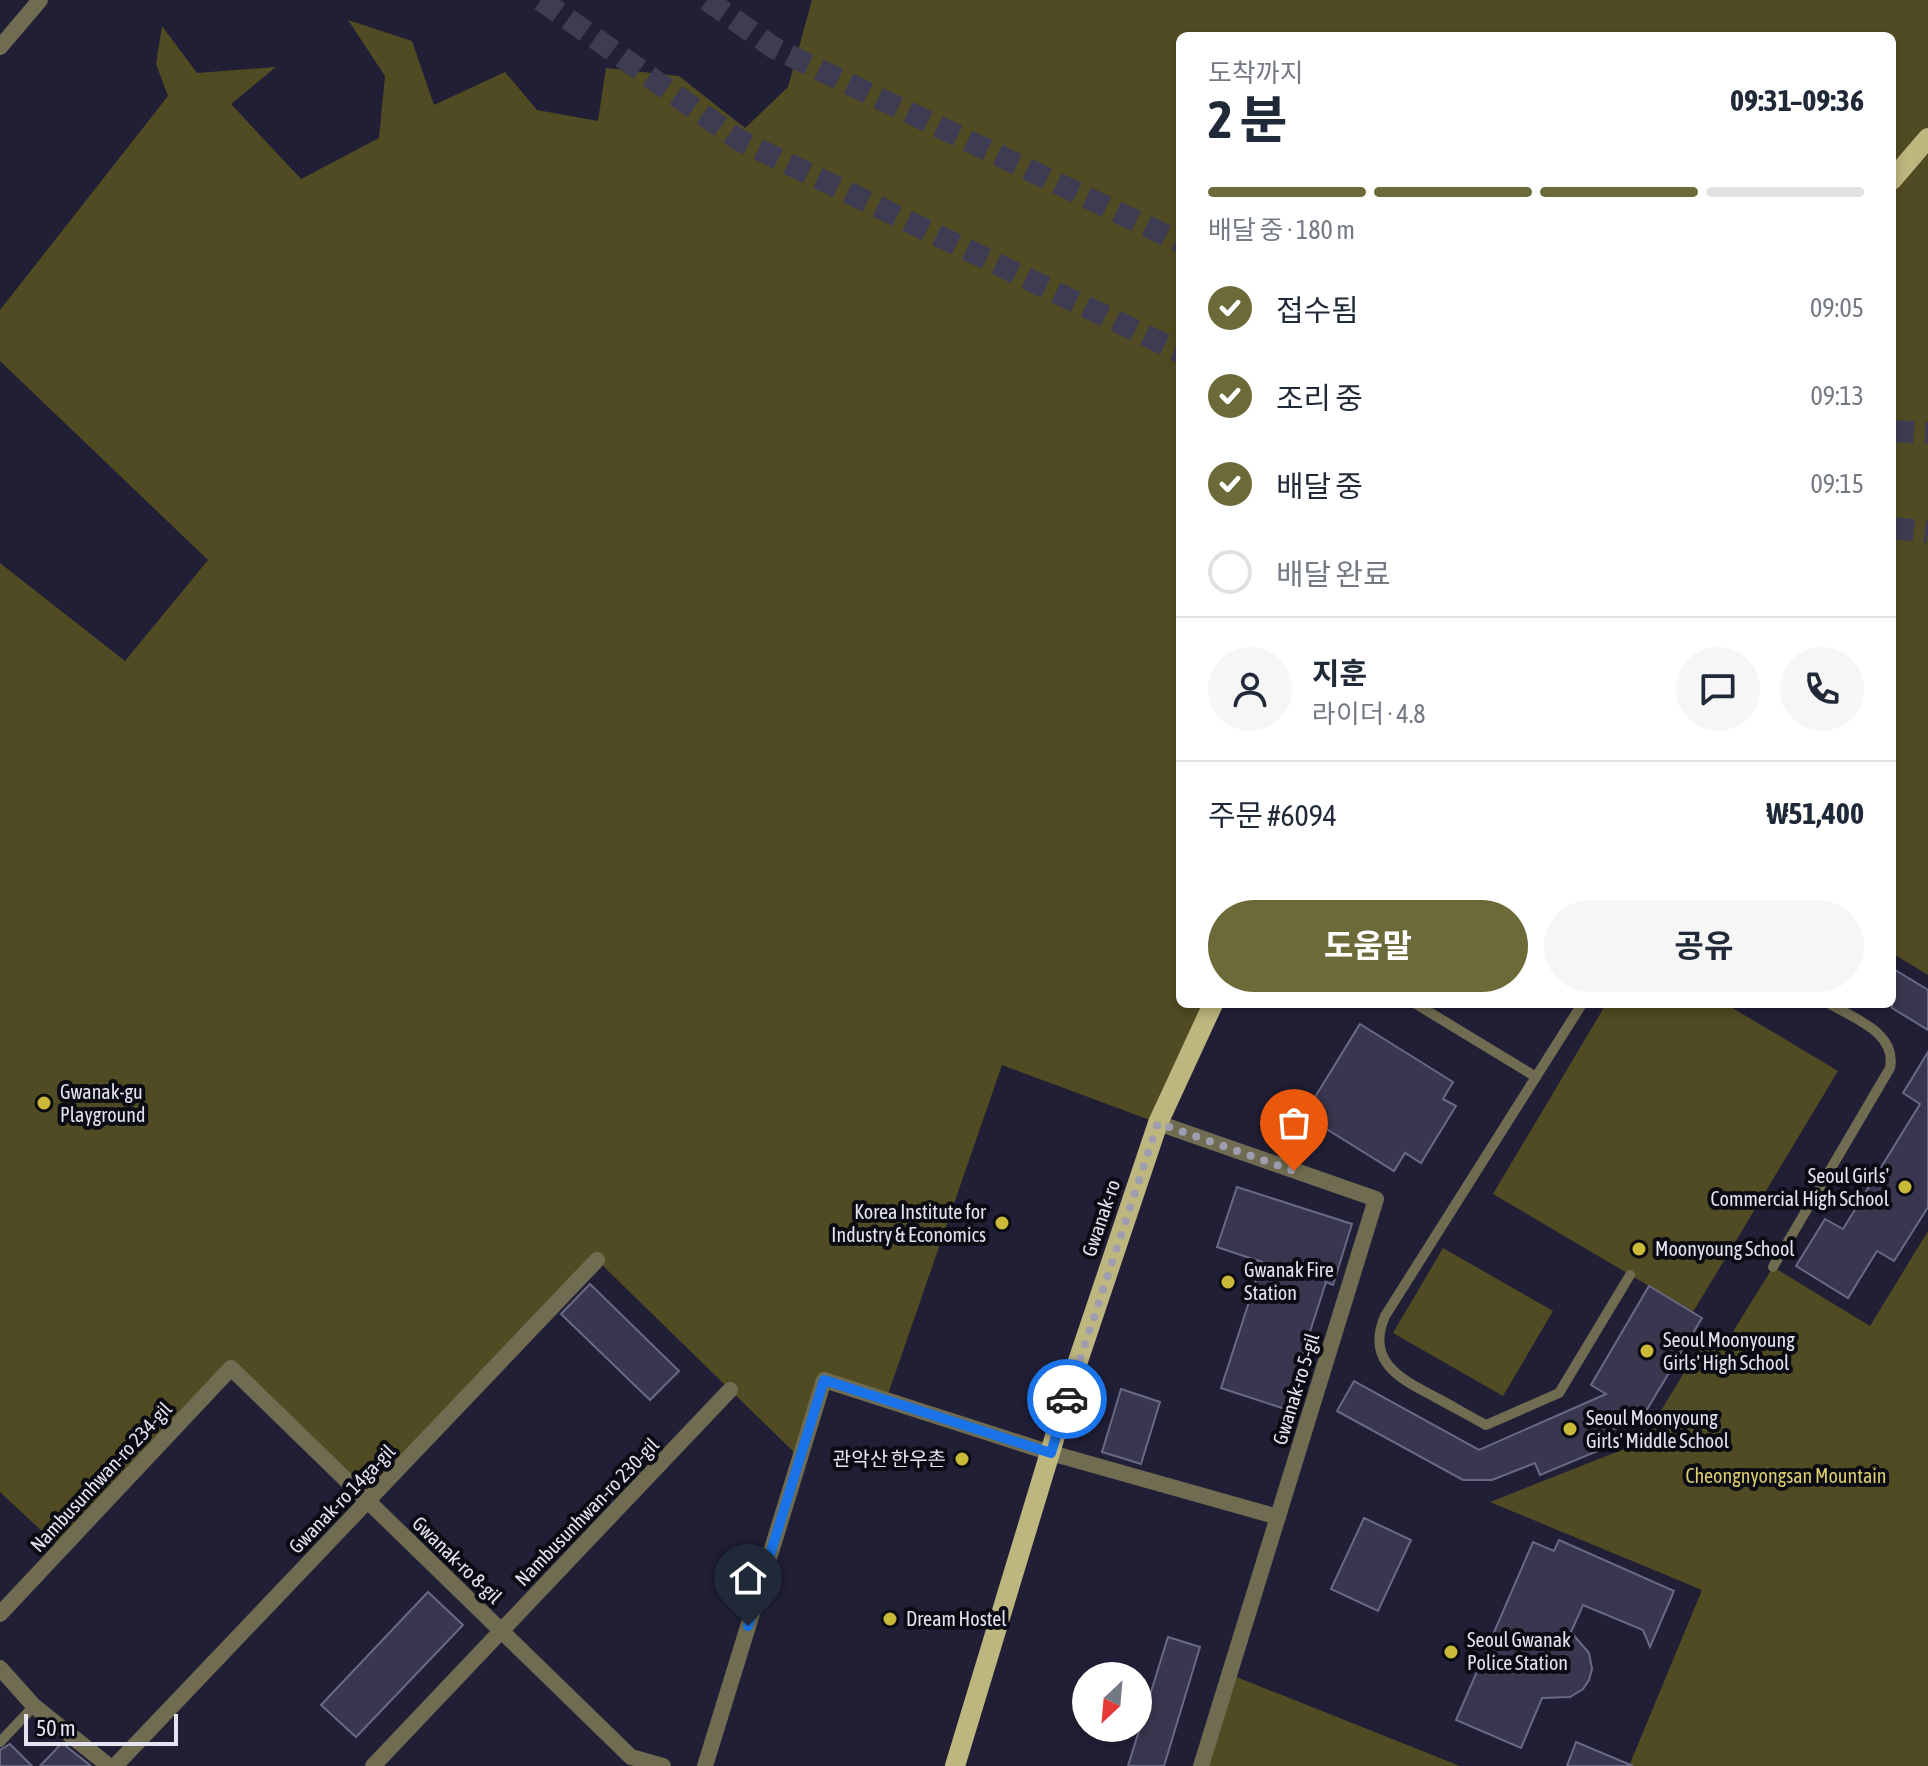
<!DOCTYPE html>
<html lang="ko">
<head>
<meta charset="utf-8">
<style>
  :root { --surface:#fff; --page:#f6f6f7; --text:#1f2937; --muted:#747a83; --line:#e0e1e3; --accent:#6c6a38 }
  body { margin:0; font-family:"Asap Condensed","Noto Sans KR",sans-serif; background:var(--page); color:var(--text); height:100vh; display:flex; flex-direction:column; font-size:30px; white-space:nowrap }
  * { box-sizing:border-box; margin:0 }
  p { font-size:26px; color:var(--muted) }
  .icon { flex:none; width:44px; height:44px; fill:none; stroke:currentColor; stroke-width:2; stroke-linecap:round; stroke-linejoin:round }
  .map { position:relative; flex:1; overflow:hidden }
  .side { position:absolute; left:1176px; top:32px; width:720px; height:976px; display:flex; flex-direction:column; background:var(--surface); border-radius:12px; box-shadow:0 4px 12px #0003 }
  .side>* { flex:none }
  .needle { width:52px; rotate:206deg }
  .fabs { position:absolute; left:1072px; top:1662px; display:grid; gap:16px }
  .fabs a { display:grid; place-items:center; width:80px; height:80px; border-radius:50%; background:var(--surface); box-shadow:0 4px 12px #0003; font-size:40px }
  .scale { position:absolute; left:24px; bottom:20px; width:154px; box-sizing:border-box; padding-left:8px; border:4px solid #e3e3f2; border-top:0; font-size:22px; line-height:28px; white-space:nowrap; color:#e3e3f2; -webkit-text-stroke:6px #0b0b14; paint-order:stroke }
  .pin { position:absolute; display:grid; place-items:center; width:68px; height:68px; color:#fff; margin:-82px -34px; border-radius:50% 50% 50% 0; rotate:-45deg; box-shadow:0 0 8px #0007 }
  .pin .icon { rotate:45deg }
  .courier { position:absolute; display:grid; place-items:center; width:80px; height:80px; margin:-40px; border:6px solid #1a73e8; border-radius:50%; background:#fff; color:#222; box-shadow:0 2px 10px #0007 }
  .summary em { font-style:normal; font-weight:700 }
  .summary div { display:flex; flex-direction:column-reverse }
  .summary { display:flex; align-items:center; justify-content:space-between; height:136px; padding:0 32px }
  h1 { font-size:52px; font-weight:700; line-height:60px }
  .bar { display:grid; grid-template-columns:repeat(4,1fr); gap:12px 8px; align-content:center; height:96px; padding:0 32px }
  .bar i { height:10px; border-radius:6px; background:var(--line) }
  .bar .current { background:var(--accent) }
  .bar p { grid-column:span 4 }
  .line { display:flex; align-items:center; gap:20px; padding:0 32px; border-top:2px solid var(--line) }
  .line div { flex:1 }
  .round { display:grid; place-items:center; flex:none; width:84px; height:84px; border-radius:42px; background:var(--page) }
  ol { padding:0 32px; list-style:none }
  li { display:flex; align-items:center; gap:24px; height:88px }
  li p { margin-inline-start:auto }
  li .icon { padding:8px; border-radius:50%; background:var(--accent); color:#fff; stroke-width:4 }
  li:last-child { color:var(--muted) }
  li i { width:44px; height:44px; border:4px solid var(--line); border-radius:50% }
  .primary-button { display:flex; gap:16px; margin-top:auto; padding:16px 32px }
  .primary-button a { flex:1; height:92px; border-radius:48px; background:var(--accent); color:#fff; font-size:32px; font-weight:700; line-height:92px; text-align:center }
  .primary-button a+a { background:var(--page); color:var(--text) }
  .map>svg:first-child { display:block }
</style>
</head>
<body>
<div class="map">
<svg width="1928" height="1766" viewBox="0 0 1928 1766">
  <rect width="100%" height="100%" fill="#211f36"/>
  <g fill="#504b22">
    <path d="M812,0H1928V975L1892,953V36H1180V1004H1213L1158,1123L1002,1065L886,1400L824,1380L800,1458L597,1260L368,1501L231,1368L61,1549L0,1492V563L125,661L208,560L0,361V310L168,96L156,64L162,26L197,73L276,67L231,104L301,179L379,138L385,76L348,20L412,41L434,105L505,72L537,110L598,121L606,68L679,76L745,128L788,87Z"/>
    <path d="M1606,1004H1726L1838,1071L1693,1312L1493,1194Z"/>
    <path d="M1928,1231V1766H1629L1702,1590L1490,1502L1642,1442L1711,1328L1729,1338L1773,1267L1870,1326Z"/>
    <path d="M1443,1248L1553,1311L1503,1396L1393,1333Z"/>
    <path d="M1229,1674L1460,1766H1201Z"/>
  </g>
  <g fill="#38374f" stroke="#6a6984" stroke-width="2">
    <path d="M1892,968L1928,990V1030L1892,1008Z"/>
    <path d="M1360,1024L1453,1082L1443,1099L1456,1106L1421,1163L1405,1153L1394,1171L1304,1115Z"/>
    <path d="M1928,1052V1207L1894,1261L1877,1251L1848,1298L1796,1266L1825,1219L1843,1229L1920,1104L1903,1093Z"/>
    <path d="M1237,1187L1352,1224L1333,1285L1326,1282L1285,1409L1221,1388L1262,1262L1217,1247Z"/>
    <path d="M590,1284L679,1371L650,1400L561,1314Z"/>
    <path d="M1649,1286L1702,1318L1643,1416L1632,1409L1622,1426L1606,1432L1612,1445L1540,1475L1535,1463L1492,1480H1463L1337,1411L1354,1381L1479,1450L1606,1394L1591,1385Z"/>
    <path d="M1121,1389L1160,1402L1141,1464L1102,1452Z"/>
    <path d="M1364,1518L1411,1540L1378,1611L1331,1589Z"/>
    <path d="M1559,1540L1674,1591L1650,1647L1643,1630L1583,1605L1571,1632L1589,1653L1592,1669L1589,1680L1583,1689L1570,1697L1542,1698L1521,1748L1456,1720L1533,1542L1554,1551Z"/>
    <path d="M428,1592L463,1625L356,1737L321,1705Z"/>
    <path d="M1168,1637L1200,1647L1164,1766H1128Z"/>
    <path d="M1576,1742L1633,1766H1567Z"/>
    <path d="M62,1743L91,1766H40Z"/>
    <path d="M10,1744L32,1766H0V1750Z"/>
  </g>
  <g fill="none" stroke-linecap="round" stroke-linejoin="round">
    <g stroke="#3e3c52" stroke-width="22" stroke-dasharray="22 11" stroke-linecap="butt">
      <path d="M541,0L739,140L1180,352"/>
      <path d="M707,0L774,48L1180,242"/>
      <path d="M1892,431L1928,433"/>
      <path d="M1892,528L1928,532"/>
    </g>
    <g stroke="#6f6c51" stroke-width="10">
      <path d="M1416,1004L1536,1077"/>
      <path d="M1582,1004L1385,1316C1365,1362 1401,1379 1435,1397C1452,1406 1469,1416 1486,1425L1559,1393L1630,1275"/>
      <path d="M1773,1267L1890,1068C1897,1033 1855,1019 1830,1004"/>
      <path d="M0,1742L34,1706"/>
    </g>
    <g stroke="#6f6c51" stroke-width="16">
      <path d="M0,47L40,0"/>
      <path d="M1158,1123L1376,1199L1201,1766"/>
      <path d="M0,1614L231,1368L631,1757L663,1766"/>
      <path d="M0,1668L34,1706L109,1766"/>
      <path d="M115,1766L597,1260"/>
      <path d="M373,1766L730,1390"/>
      <path d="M705,1766L824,1380L1051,1453L1278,1517"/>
    </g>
    <g stroke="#bdb67e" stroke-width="20">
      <path d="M1892,180L1928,138"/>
      <path d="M955,1766L1076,1367L1158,1123L1213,1004"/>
    </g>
  </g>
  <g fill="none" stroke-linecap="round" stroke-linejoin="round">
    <path stroke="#9f9eb0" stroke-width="8" stroke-dasharray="0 14.4" d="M1067,1399L1158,1123L1294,1171"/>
    <path stroke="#1a73e8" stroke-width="10" d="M748,1626L824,1380L1051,1453L1067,1399"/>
  </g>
  <g fill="#cbba39" stroke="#0b0b14" stroke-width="3">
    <circle cx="44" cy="1103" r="8"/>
    <circle cx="1905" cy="1187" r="8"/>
    <circle cx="1002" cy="1223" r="8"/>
    <circle cx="1639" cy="1249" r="8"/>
    <circle cx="1228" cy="1282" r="8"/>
    <circle cx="1647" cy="1351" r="8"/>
    <circle cx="1570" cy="1429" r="8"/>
    <circle cx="962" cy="1459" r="8"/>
    <circle cx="890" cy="1619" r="8"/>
    <circle cx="1451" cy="1652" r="8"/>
  </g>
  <g text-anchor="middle" stroke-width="8" stroke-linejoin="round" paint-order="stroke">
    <g font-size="20" fill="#e3e3f2" stroke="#0b0b14" text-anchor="start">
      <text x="60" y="1099">Gwanak-gu<tspan x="60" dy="23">Playground</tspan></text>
      <text x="1889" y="1183" text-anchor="end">Seoul Girls'<tspan x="1889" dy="23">Commercial High School</tspan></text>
      <text x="986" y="1219" text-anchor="end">Korea Institute for<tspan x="986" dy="23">Industry &amp; Economics</tspan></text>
      <text x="1655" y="1256">Moonyoung School</text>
      <text x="1244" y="1277">Gwanak Fire<tspan x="1244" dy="23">Station</tspan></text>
      <text x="1663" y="1347">Seoul Moonyoung<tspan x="1663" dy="23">Girls' High School</tspan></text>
      <text x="1586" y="1425">Seoul Moonyoung<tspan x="1586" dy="23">Girls' Middle School</tspan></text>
      <text x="946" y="1466" text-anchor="end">관악산 한우촌</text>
      <text x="906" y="1626">Dream Hostel</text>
      <text x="1467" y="1647">Seoul Gwanak<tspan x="1467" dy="23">Police Station</tspan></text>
    </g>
    <g font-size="20" fill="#e3e3f2" stroke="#0b0b14">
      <text transform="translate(1101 1218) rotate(-71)" y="7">Gwanak-ro</text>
      <text transform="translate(1296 1389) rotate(-73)" y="7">Gwanak-ro 5-gil</text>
      <text transform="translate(101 1477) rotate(-47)" y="7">Nambusunhwan-ro 234-gil</text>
      <text transform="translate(342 1499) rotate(-46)" y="7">Gwanak-ro 14ga-gil</text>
      <text transform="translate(587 1512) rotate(-46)" y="7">Nambusunhwan-ro 230-gil</text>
      <text transform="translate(457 1560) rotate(44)" y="7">Gwanak-ro 8-gil</text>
    </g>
    <g font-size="20" fill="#dacd6e" stroke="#0b0b14">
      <text x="1786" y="1483">Cheongnyongsan Mountain</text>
    </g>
  </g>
</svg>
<div class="fabs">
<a><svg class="needle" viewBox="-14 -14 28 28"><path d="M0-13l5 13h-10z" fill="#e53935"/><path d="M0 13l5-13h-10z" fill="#747a83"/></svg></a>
</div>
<div class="scale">50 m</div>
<div class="pin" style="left:1294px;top:1171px;background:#ea580c"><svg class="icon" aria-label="bag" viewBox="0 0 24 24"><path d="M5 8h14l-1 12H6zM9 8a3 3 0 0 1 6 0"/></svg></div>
<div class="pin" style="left:748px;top:1626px;background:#1f2937"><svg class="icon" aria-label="home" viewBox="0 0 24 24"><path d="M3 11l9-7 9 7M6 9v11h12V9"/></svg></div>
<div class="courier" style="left:1067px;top:1399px"><svg class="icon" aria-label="car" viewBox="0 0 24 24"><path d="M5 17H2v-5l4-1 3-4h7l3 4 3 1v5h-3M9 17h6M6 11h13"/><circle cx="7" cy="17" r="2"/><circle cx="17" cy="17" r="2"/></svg></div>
<section class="side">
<div class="summary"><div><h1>2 분</h1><p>도착까지</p></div><em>09:31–09:36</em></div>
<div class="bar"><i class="current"></i><i class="current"></i><i class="current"></i><i></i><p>배달 중 · 180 m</p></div>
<ol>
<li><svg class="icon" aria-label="check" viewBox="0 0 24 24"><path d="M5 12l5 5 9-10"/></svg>접수됨<p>09:05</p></li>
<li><svg class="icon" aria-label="check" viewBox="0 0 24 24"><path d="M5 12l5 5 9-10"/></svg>조리 중<p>09:13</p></li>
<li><svg class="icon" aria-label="check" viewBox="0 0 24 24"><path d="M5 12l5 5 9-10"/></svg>배달 중<p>09:15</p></li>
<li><i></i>배달 완료</li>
</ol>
<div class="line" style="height:144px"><a class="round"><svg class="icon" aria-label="person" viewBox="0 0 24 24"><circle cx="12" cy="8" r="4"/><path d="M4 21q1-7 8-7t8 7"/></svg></a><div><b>지훈</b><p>라이더 · 4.8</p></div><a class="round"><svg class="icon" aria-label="chat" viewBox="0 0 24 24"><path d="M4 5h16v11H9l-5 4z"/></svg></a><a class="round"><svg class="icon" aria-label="phone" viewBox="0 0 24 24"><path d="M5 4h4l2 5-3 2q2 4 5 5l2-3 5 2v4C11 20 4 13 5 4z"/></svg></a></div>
<div class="line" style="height:104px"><div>주문 #6094</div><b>₩51,400</b></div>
<div class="primary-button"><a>도움말</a><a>공유</a></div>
</section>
</div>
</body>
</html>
